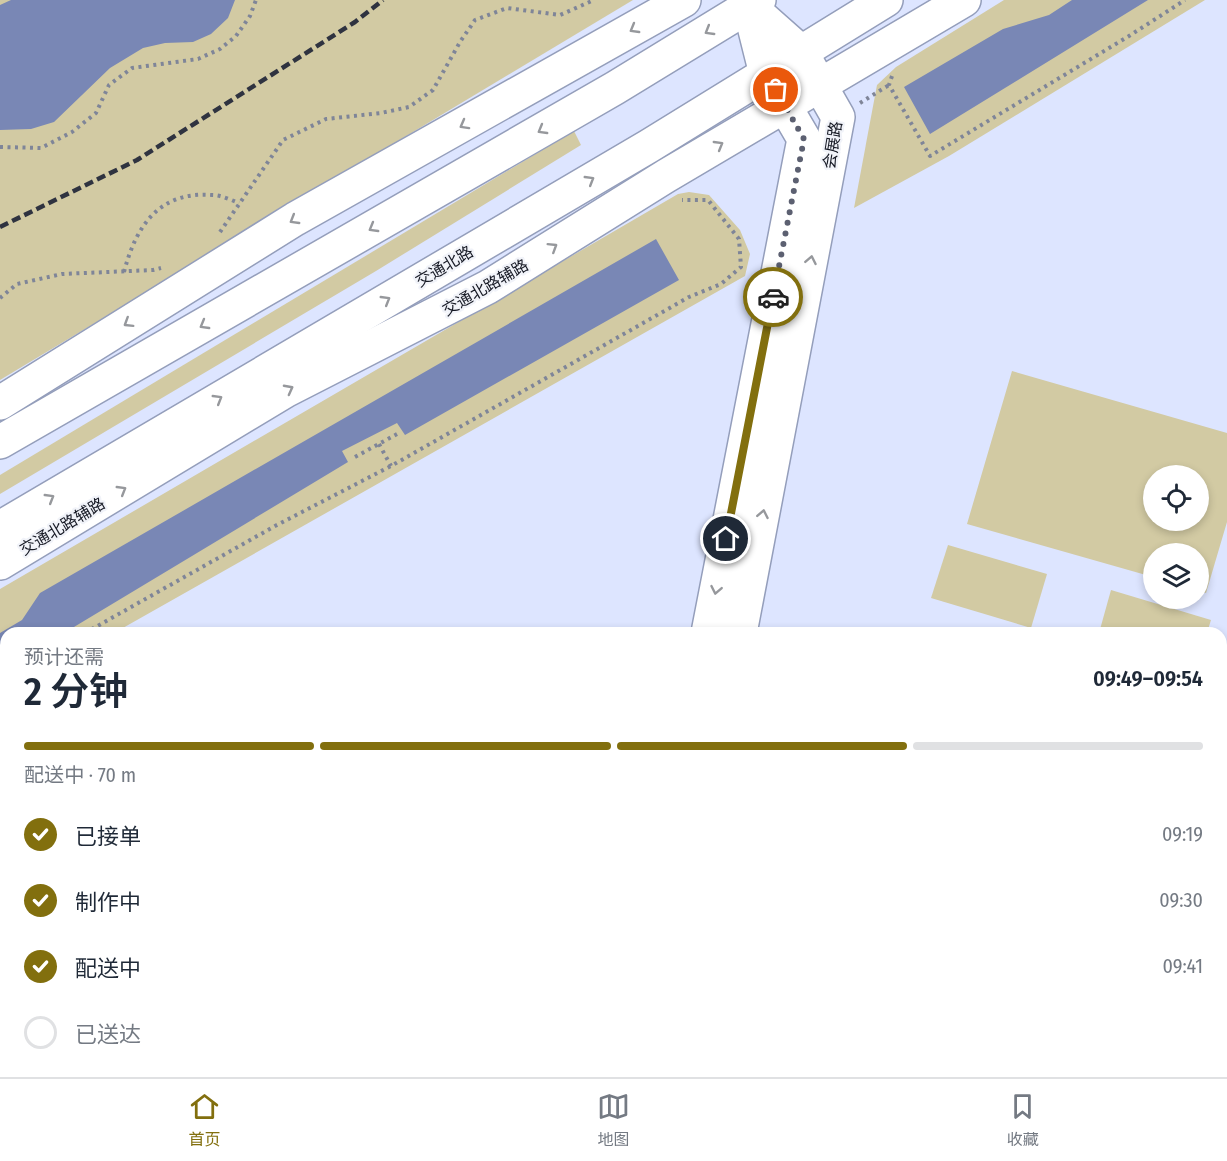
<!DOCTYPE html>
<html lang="zh">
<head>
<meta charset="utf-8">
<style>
  :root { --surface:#fff; --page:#f6f6f7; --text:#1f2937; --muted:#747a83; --line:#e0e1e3; --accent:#826f0e }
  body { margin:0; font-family:"Fira Sans Condensed","Noto Sans SC",sans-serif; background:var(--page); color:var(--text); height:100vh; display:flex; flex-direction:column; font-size:22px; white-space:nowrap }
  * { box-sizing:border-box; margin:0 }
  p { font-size:20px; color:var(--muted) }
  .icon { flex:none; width:33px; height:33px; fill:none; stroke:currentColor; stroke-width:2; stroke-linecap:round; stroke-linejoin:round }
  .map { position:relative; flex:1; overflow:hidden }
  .side { position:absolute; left:0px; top:627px; width:1227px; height:450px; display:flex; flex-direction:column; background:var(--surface); border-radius:18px 18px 0 0; box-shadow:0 3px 9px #0003 }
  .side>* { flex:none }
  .controls { position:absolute; left:1143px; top:465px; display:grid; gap:12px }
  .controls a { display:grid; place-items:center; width:66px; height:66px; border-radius:50%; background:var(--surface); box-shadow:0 3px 9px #0003; font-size:30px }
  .pin { position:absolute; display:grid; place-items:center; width:51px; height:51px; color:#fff; margin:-26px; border:3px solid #fff; border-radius:50%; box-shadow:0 2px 6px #0007 }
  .courier { position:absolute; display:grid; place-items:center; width:60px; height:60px; margin:-30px; border:4px solid #826f0e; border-radius:50%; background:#fff; color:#222; box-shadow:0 2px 8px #0007 }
  .summary em { font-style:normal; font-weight:600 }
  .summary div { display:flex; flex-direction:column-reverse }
  .summary { display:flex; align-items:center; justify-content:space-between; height:102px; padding:0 24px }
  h1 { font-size:39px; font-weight:600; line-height:45px }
  .bar { display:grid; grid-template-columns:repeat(4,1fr); gap:9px 6px; align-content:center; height:72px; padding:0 24px }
  .bar i { height:8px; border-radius:4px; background:var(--line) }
  .bar .active { background:var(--accent) }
  .bar p { grid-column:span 4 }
  ol { padding:0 24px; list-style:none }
  li { display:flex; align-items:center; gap:18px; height:66px }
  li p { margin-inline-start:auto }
  li .icon { padding:6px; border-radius:50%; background:var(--accent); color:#fff; stroke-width:4 }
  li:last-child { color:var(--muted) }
  li i { width:33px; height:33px; border:3px solid var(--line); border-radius:50% }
  .dock { display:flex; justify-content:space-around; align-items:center; height:84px; border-top:2px solid var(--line); background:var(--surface); font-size:16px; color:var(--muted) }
  .dock a { display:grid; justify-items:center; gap:3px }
  .dock .active { color:var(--accent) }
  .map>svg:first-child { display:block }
</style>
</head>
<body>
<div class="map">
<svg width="1227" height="1077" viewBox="0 0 1227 1077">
  <rect width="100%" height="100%" fill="#dde5ff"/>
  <g fill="#d2caa3" fill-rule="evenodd">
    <path d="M0,0H633L0,380Z"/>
    <path d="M1004,0H1205L949,156L854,208L877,85L896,67Z"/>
    <path d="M574,131L581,145L376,271L0,494V475Z"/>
    <path d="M689,192L709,195L740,230L750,254L745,276L114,633H6V694L0,698V589L678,194Z"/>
    <path d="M1012,371L1227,433V522L1206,593L1199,591L1198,554H1154L1153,577L967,524ZM1154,476H1198V520H1154Z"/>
    <path d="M948,545L1047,574L1031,628L931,598Z"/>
    <path d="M1111,590L1211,620L1207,633H1099Z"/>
  </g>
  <g fill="#7987b5">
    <path d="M11,0H235L228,18L211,34L193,42L165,43L143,48L110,68L54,122L31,129L0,130V5Z"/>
    <path d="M1072,0H1148L930,134L904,87L1003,29L1049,15Z"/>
    <path d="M656,239L679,280L405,435L397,423L342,451L348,462L64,633H6V668L0,672V633L22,620L40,593Z"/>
  </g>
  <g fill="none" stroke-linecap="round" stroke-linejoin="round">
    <defs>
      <g id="minor">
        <path d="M0,403L295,219L684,0"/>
        <path d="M0,563L285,391L488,287L666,176L964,0"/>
        <path d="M708,633L804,139L766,74L749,6"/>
        <path d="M740,633L838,117L801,52L749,6"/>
        <path d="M1002,1071L1023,1077"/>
        <path d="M619,1077L620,1071"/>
        <path d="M654,1077L655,1071"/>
      </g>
      <g id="major">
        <path d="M0,442L615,88L759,0"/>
        <path d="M0,528L649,146L886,0"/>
      </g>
    </defs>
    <use href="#minor" stroke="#949ebb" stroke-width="36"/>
    <use href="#major" stroke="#949ebb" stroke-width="36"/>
    <g stroke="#7f8598" stroke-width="4" stroke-dasharray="3 4.5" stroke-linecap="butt">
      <path d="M892,76L889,85L930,156L1129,36L1185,0"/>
      <path d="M860,103L889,85"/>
      <path d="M0,147L41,148L72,132L96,113L109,85L132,68L198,59L220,49L236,36L250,16L256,0"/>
      <path d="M220,232L283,140L326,119L381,113L409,107L433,90L460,42L475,20L507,8L560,15L594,0"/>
      <path d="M124,272C136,226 159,191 212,195C221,195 231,200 239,203"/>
      <path d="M0,298L17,284L62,274L153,270L161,268"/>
      <path d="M379,444L391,466"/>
      <path d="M355,457L397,434"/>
      <path d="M85,633L275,526L391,466L689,297L721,284L741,267L739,239L708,200H682"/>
      <path d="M0,682L6,683"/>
    </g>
    <use href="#minor" stroke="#fff" stroke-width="33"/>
    <use href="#major" stroke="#fff" stroke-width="33"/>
    <path stroke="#2f3340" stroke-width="4.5" stroke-dasharray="9 4.5" stroke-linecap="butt" d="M0,227L137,160L355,22L383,0"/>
  </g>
  <defs><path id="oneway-chevron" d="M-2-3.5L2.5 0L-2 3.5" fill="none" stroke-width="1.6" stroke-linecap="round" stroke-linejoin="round" transform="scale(1.5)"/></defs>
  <g stroke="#96989c">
    <use href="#oneway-chevron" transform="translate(634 29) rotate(150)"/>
    <use href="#oneway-chevron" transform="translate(709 31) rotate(149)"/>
    <use href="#oneway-chevron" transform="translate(464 125) rotate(151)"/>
    <use href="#oneway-chevron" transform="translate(542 130) rotate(150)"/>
    <use href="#oneway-chevron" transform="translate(719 145) rotate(-30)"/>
    <use href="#oneway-chevron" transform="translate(590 180) rotate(-31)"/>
    <use href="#oneway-chevron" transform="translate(294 220) rotate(149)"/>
    <use href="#oneway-chevron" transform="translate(373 228) rotate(150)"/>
    <use href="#oneway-chevron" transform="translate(553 247) rotate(-32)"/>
    <use href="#oneway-chevron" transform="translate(811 260) rotate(-79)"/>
    <use href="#oneway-chevron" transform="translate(386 300) rotate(-31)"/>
    <use href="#oneway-chevron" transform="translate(128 323) rotate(148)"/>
    <use href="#oneway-chevron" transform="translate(204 325) rotate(150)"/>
    <use href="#oneway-chevron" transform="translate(289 389) rotate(-28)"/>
    <use href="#oneway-chevron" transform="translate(218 399) rotate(-31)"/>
    <use href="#oneway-chevron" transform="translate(122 490) rotate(-31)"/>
    <use href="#oneway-chevron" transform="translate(50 498) rotate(-31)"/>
    <use href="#oneway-chevron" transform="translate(763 514) rotate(-79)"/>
    <use href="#oneway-chevron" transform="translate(716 590) rotate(101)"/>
  </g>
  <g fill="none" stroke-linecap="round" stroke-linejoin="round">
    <path stroke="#5c6071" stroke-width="6" stroke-dasharray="0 10.8" d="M773,297L804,139L776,90"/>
    <path stroke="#826f0e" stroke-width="8" d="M726,539L773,297"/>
  </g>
  <g text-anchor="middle" stroke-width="4.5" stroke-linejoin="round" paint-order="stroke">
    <g font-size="16" fill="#161924" stroke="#f1f3f9">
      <text transform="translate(832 145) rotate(-81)" y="6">会展路</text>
      <text transform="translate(444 266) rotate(-31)" y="6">交通北路</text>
      <text transform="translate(485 287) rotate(-30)" y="6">交通北路辅路</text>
      <text transform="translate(62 526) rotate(-31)" y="6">交通北路辅路</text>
    </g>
  </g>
</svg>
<div class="controls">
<a><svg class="icon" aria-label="locate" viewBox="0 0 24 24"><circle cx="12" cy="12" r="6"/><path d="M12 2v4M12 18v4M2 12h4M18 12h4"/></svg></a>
<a><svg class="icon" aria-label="layers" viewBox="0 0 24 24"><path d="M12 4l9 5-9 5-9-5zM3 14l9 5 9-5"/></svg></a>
</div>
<div class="pin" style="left:776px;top:90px;background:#ea580c"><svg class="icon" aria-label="bag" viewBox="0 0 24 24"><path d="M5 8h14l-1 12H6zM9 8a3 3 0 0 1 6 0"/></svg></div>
<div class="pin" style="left:726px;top:539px;background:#1f2937"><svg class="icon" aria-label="home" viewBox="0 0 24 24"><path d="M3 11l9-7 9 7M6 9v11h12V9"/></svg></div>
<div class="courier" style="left:773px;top:297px"><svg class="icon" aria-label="car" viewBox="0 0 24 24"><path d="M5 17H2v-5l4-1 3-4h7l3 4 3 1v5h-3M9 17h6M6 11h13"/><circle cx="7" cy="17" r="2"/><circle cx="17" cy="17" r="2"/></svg></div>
<section class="side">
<div class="summary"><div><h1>2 分钟</h1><p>预计还需</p></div><em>09:49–09:54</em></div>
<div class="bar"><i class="active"></i><i class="active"></i><i class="active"></i><i></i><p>配送中 · 70 m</p></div>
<ol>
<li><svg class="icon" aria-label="check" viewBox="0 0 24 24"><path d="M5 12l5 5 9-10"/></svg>已接单<p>09:19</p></li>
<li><svg class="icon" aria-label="check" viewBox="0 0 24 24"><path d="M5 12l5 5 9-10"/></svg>制作中<p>09:30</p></li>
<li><svg class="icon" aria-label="check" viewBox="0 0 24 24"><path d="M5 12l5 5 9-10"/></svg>配送中<p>09:41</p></li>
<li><i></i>已送达</li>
</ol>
</section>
</div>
<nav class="dock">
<a class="active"><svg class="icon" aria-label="home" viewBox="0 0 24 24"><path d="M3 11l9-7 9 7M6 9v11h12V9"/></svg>首页</a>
<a><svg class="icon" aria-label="map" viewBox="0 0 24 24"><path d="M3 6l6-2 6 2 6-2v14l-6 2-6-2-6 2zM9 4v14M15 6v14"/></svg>地图</a>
<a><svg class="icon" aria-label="saved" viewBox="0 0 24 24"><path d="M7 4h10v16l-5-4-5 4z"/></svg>收藏</a>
</nav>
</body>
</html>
